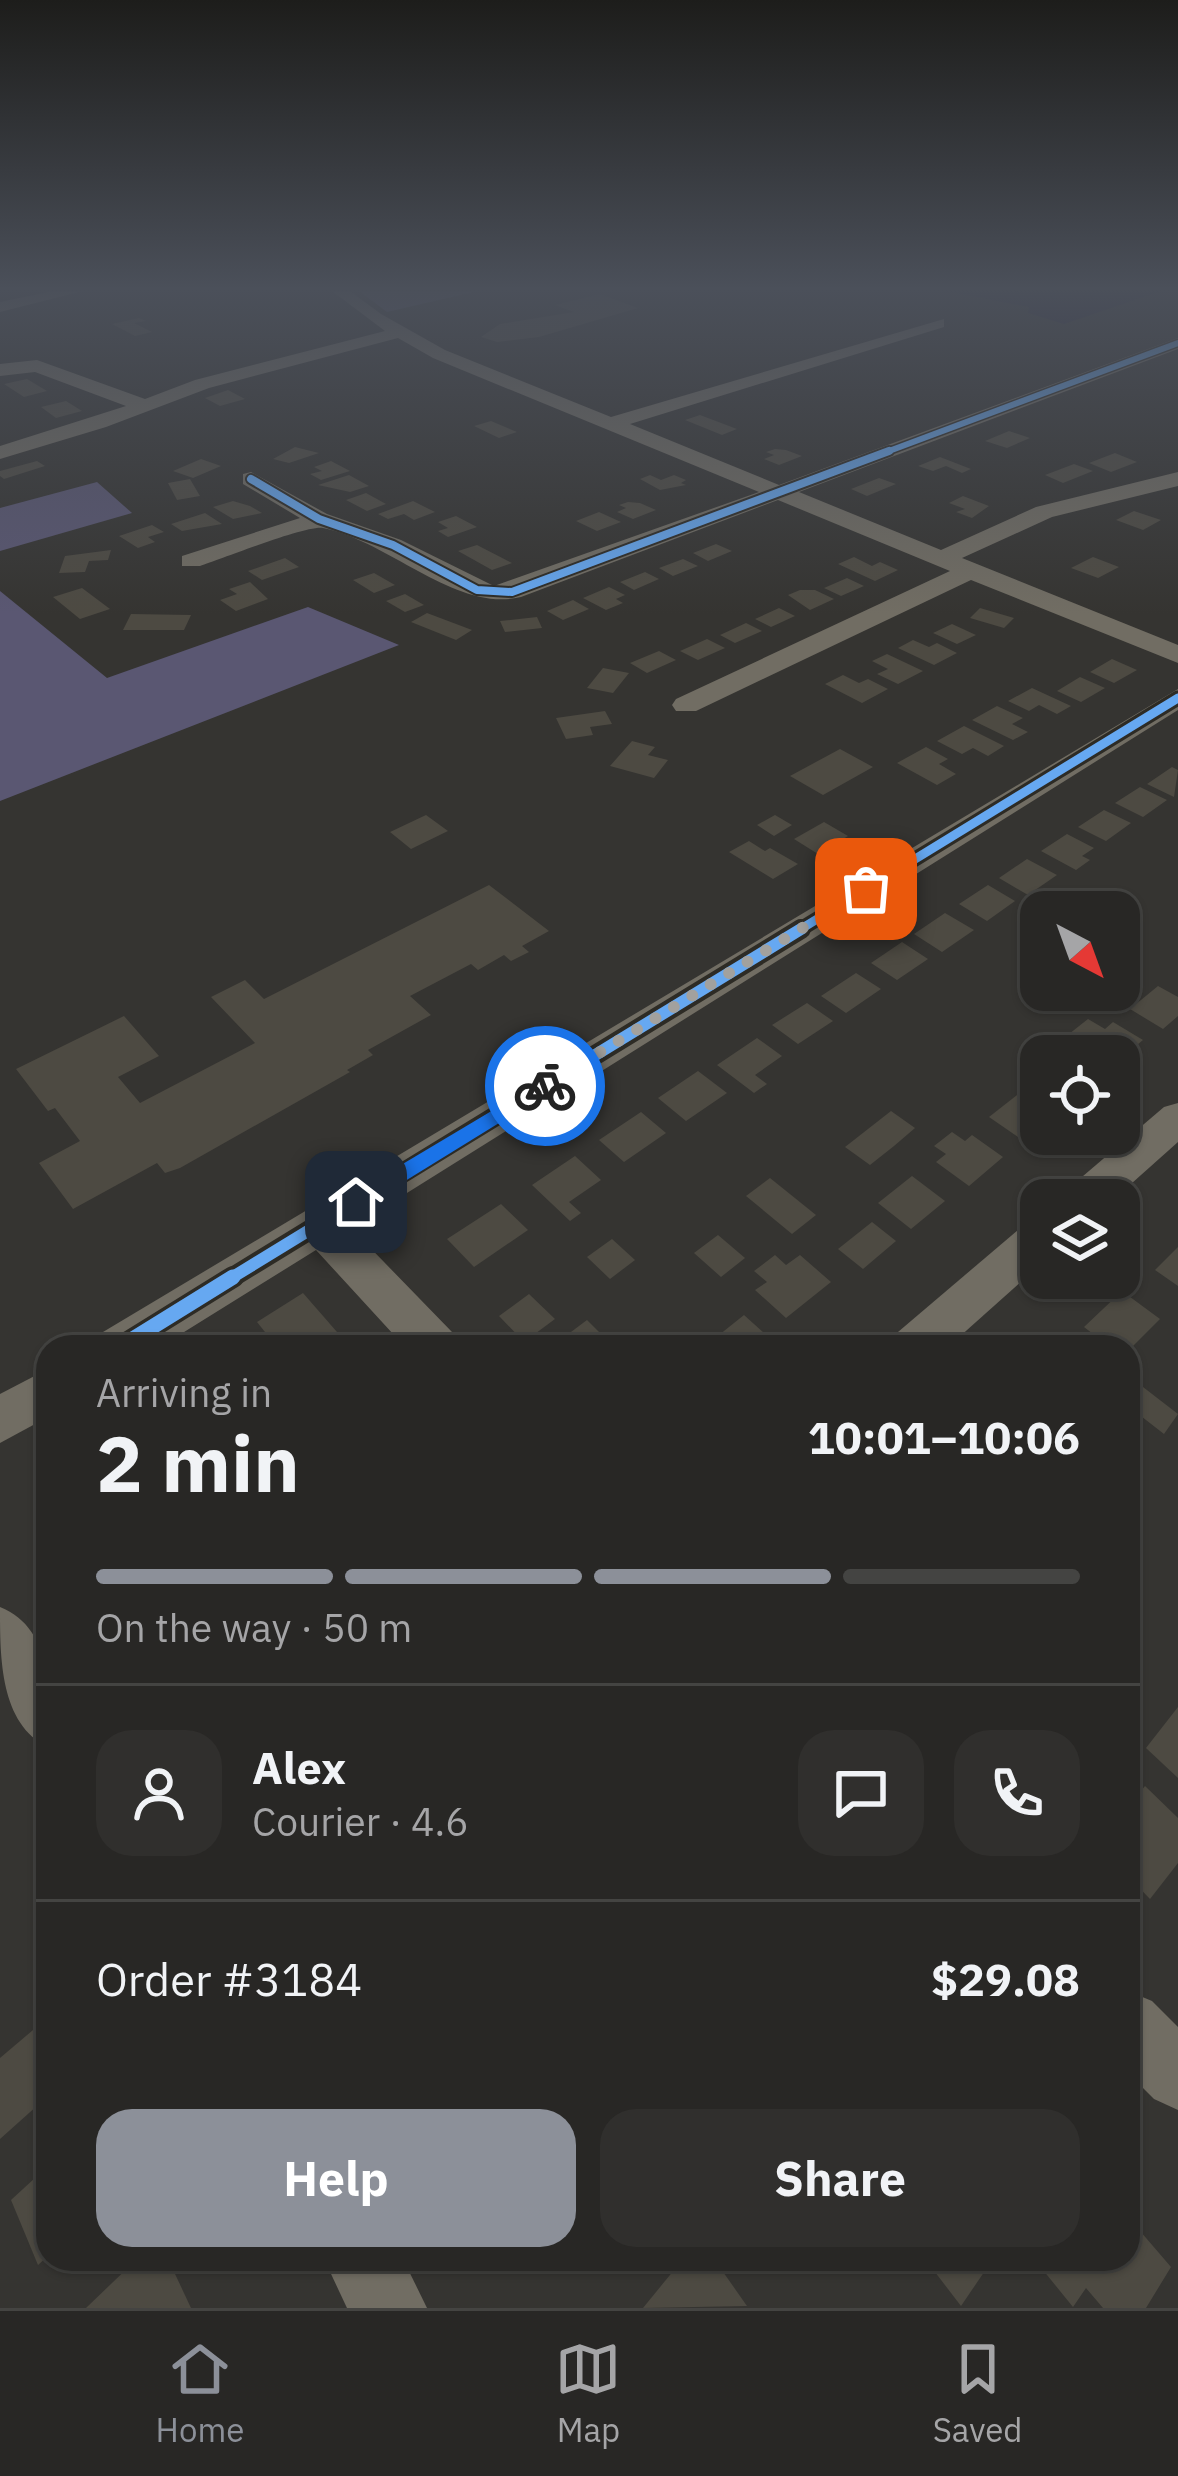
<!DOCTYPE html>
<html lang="en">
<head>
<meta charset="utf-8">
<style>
  :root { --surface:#282725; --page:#302f2d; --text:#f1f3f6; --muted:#a5a5a7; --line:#444442; --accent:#8c9099 }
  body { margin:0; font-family:"IBM Plex Sans",sans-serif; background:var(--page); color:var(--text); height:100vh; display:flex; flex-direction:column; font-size:45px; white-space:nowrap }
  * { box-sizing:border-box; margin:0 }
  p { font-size:39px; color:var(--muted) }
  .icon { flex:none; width:66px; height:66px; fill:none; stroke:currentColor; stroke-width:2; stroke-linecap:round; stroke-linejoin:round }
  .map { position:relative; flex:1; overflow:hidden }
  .side { position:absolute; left:36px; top:1335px; width:1104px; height:936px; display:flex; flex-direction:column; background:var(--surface); border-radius:36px; box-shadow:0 3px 9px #0004,0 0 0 3px var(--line) }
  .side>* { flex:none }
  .needle { width:78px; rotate:139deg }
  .tools { position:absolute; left:1020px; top:891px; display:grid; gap:24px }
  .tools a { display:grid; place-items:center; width:120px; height:120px; border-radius:24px; background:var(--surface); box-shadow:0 3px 9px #0004,0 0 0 3px var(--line); font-size:60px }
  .pin { position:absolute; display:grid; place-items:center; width:102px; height:102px; color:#fff; margin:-51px; border-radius:24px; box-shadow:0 6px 18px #0006 }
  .courier { position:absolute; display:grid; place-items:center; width:120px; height:120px; margin:-60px; border:9px solid #1a73e8; border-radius:50%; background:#fff; color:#222; box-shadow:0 3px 15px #0007 }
  .headline em { font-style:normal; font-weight:800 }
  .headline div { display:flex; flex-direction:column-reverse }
  .headline { display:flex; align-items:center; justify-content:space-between; height:204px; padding:0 60px }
  h1 { font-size:78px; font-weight:800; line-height:90px }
  .bar { display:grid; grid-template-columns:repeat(4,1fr); gap:18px 12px; align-content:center; height:144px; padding:0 60px }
  .bar i { height:15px; border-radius:9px; background:var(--line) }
  .bar .current { background:var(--accent) }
  .bar p { grid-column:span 4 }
  .line { display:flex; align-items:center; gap:30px; padding:0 60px; border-top:3px solid var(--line) }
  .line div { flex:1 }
  .round { display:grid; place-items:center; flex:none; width:126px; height:126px; border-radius:36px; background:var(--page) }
  .primary-button { display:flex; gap:24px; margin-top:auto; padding:24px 60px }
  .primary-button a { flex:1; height:138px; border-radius:36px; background:var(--accent); color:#fff; font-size:48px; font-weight:800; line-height:138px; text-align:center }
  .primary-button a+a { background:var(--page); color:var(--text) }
  .menu { display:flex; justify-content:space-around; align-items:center; height:168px; border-top:3px solid var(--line); background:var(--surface); font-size:33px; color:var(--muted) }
  .menu a { display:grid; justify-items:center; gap:6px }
  .menu .current { color:var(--accent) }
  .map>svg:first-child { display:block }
</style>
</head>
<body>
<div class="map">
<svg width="1178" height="2308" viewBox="0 0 1178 2308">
  <rect width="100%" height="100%" fill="#353431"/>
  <path fill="#57546e" d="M359,291H478L387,312Z"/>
  <g fill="#5a5772">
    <path d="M97,482L132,513L0,551V508Z"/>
    <path d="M0,591L107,678L308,607L399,645L0,801Z"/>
  </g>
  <path fill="#231f37" d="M946,291H1161L1064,324L1028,313L1029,307Z"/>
  <g fill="#4d4a42">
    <path d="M600,294L638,308L539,337L497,342L481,337L500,324L574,312L555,305Z"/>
    <path d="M139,318L146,321L134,323L152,332L135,336L112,324Z"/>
    <path d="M27,379L47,391L24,397L4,384Z"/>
    <path d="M228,390L245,399L220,406L205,398Z"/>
    <path d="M66,401L82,411L56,418L41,407Z"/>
    <path d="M700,415L737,429L722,435L685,420Z"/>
    <path d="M491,421L517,432L499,438L474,426Z"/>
    <path d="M1009,431L1030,438L1007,448L985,441Z"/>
    <path d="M295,447L319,453L289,463L273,459Z"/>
    <path d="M775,449L786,450L802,456L779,465L764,459L774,455L766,452Z"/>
    <path d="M1115,453L1137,462L1111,472L1089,463Z"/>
    <path d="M940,457L971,469L962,473L946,466L933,471L918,466Z"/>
    <path d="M201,459L221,466L193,478L173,471Z"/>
    <path d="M37,461L45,466L4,479L0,476V471Z"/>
    <path d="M331,461L350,471L321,480L310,474L322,471L314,467Z"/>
    <path d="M1074,464L1093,471L1063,483L1045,475Z"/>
    <path d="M349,475L369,486L350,492L318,485Z"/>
    <path d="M650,475L661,480L674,475L686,480L681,483L686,485L660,490L640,479Z"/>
    <path d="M879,478L896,484L867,496L851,489Z"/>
    <path d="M190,479L200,496L177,500L168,483Z"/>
    <path d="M366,493L386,504L367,511L346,500Z"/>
    <path d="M963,496L989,506L972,518L956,512L965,509L949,503Z"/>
    <path d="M233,501L250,506L262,513L233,519L213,507Z"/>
    <path d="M413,501L435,512L414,520L404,514L388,519L378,514Z"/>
    <path d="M628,502L640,503L656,510L633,519L617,512L626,508L619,505Z"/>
    <path d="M1134,511L1161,520L1143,530L1116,520Z"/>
    <path d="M599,512L621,522L597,531L576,521Z"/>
    <path d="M205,513L222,524L182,531L171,524Z"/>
    <path d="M456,516L477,527L448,537L438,531L448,528L438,522Z"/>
    <path d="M152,525L164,532L148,537L155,542L138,548L119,536Z"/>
    <path d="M716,544L732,551L708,561L693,553Z"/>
    <path d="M477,545L512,563L492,570L458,551Z"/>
    <path d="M111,550L108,560L89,561L85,572L59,573L65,556Z"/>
    <path d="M854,557L872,566L880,562L898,570L875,581L838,564Z"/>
    <path d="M1093,557L1119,567L1098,578L1071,568Z"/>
    <path d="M285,558L299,567L262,580L248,571Z"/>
    <path d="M683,559L698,566L673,576L659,568Z"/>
    <path d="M645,572L659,579L634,590L620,582Z"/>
    <path d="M374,573L395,585L374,593L353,580Z"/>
    <path d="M847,578L864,586L841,596L824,588Z"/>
    <path d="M250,582L268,599L236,611L220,600L237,594L229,589Z"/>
    <path d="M609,587L625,595L616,599L623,603L606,610L583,598Z"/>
    <path d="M82,588L110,609L80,619L53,597Z"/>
    <path d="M800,590H815L834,599L810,610L788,595Z"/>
    <path d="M405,594L424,605L405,612L386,601Z"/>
    <path d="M573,600L589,609L563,620L547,611Z"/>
    <path d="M779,608L795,616L771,627L755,619Z"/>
    <path d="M980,608L1014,618L1004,628L970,618Z"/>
    <path d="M427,613L472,630L456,640L411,622Z"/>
    <path d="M131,614L191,615L184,630H123Z"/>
    <path d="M537,617L542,628L505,632L500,621Z"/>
    <path d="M746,623L762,631L735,643L720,635Z"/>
    <path d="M952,624L976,635L957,644L933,633Z"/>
    <path d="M707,639L725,648L698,660L680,651Z"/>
    <path d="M913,640L929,647L937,643L957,653L934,665L898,648Z"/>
    <path d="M659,651L676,660L647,673L630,663Z"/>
    <path d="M887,654L923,671L898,684L877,674L888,669L872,661Z"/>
    <path d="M1112,659L1137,670L1114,683L1090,672Z"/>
    <path d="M603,668L629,673L613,693L587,688Z"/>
    <path d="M843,675L859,683L868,679L888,689L862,703L825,684Z"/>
    <path d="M1080,677L1105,688L1081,702L1057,691Z"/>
    <path d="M1032,688L1071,706L1057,714L1039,705L1029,711L1008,701Z"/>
    <path d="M997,706L1023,718L1012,724L1028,732L1013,740L972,720Z"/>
    <path d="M605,711L612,724L590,727L593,735L566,739L556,718Z"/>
    <path d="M964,726L1004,746L988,756L973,748L962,754L937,741Z"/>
    <path d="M632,741L655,747L648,755L668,760L654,778L610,766Z"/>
    <path d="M926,747L948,759L939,764L956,774L937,785L897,763Z"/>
    <path d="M840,749L873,767L823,795L790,776Z"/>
    <path d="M1172,767L1178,770L1174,797L1147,784Z"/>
    <path d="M1140,787L1167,800L1143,817L1115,803Z"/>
    <path d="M1104,810L1131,823L1106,841L1078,827Z"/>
    <path d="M426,815L448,831L411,849L390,832Z"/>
    <path d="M775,815L792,825L774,836L757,825Z"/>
    <path d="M824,822L848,836L818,854L794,839Z"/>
    <path d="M1067,834L1094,848L1082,856L1090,860L1076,870L1041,851Z"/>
    <path d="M749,841L765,851L770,848L798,864L773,879L729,852Z"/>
    <path d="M1027,859L1057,875L1028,895L999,878Z"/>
    <path d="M489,885L549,931L522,946L529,952L511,961L504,955L478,970L471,964L410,996L431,1015L368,1050L373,1055L347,1070L350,1072L180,1168L165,1173L157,1163L73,1209L39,1163L80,1141L55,1108L48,1111L16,1069L124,1016L159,1056L118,1077L140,1103L255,1043L211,997L245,980L264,999Z"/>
    <path d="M988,885L1015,901L987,921L959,904Z"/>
    <path d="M945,913L974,930L942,952L914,934Z"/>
    <path d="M902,942L928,959L897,980L871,963Z"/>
    <path d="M856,973L881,989L846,1013L821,996Z"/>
    <path d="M1158,986L1178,997V1016L1163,1029L1130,1009Z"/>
    <path d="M807,1003L833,1021L798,1044L772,1025Z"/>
    <path d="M1088,1019L1105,1029L1113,1022L1143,1040L1119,1060V1056H1105L1069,1034Z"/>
    <path d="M757,1038L782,1056L755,1075L767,1084L754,1093L717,1065Z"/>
    <path d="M698,1071L727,1093L686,1121L658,1098Z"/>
    <path d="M1022,1091L1041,1104V1122L1021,1139L989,1117Z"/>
    <path d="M891,1111L915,1128L894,1146L870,1165L845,1147Z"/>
    <path d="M641,1112L666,1133L624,1162L599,1140Z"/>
    <path d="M952,1132L965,1141L972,1135L1003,1157L969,1186L936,1162L946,1154L934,1146Z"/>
    <path d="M575,1156L601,1180L569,1202L581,1213L570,1221L532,1185Z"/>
    <path d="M912,1176L945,1201L911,1229L878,1203Z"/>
    <path d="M770,1178L816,1215L792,1234L746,1196Z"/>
    <path d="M501,1204L528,1230L474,1267L447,1239Z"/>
    <path d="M872,1222L896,1241L863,1269L838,1249Z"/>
    <path d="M718,1235L745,1258L721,1277L694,1253Z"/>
    <path d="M612,1239L635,1260L610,1279L587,1257Z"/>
    <path d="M1178,1247V1286L1155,1270Z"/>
    <path d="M775,1255L786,1265L800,1255L831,1282L786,1318L755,1290L767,1282L754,1271Z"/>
    <path d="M1122,1291L1160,1319L1128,1351V1347H1110L1084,1327Z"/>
    <path d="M303,1293L337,1332L315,1347H277L257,1322Z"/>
    <path d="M529,1294L555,1319L524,1342L499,1316Z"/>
    <path d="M744,1315L774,1342L769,1347H704Z"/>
    <path d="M587,1320L610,1343L565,1347L559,1341Z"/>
    <path d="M1130,1377L1178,1414L1164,1434L1128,1406Z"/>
    <path d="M1178,1707V1778L1146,1748Z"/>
    <path d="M1145,1786L1178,1818V1863L1150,1899L1128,1876V1807Z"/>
    <path d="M46,2019L48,2096L0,2139V2058Z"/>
    <path d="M48,2166V2256L38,2265L11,2200Z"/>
    <path d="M1128,2217L1171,2267L1146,2308H1103L1086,2288L1073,2307L1034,2259H1128Z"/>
    <path d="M137,2259H168L191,2308H86Z"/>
    <path d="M683,2259H714L747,2306L643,2308Z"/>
    <path d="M925,2259H993L961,2306Z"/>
  </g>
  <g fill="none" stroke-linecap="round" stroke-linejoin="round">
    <g fill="#716d63" fill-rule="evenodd">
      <path d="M53,291H83L0,312V302Z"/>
      <path d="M332,291H350L381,314L445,350L611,417L944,319V327L630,424L779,485L1178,338V349L799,492L941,550L1036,507L1178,472V486L1052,517L962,558L1178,645V663L971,580L696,711H676L672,705L676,699L950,571L778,500L521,597C456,613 389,541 323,528C306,525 222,559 200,566H182V556L300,518L243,484V474L251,472L327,514L401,540L494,586L759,492L433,358L398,338L209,388L106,427L0,459V446L126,406L35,372L0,376V364L37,360L145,399L195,380L385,331Z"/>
      <path d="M1178,689V710L351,1228L452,1332L459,1347H405L316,1250L160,1347H96L103,1332Z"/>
      <path d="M1178,1103V1142L1113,1200H1062L1069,1188L1164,1107Z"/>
      <path d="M1041,1219V1264L948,1347H891L898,1332L1025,1224Z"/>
      <path d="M48,1369V1417L0,1443V1394Z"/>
      <path d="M0,1607C56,1630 48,1696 48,1747C0,1724 0,1658 0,1607Z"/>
      <path d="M1128,1991L1152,2001L1178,2027V2110L1154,2099L1128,2073Z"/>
      <path d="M324,2259H403L427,2308H347Z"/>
    </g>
    <defs>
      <path id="cycleway-far4" d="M881,454L1178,343"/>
      <path id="cycleway-far3" d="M251,479L319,519L393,545L477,590L512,592L889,451"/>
      <path id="cycleway-far2" d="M796,932L1178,698"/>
      <path id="cycleway-far1" d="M228,1280L801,929"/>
      <path id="cycleway" d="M120,1347L233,1277"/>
    </defs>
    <use href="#cycleway-far4" stroke="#2d2b25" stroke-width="9"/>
    <use href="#cycleway-far3" stroke="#2d2b25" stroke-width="12"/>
    <use href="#cycleway-far2" stroke="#2d2b25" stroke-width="15"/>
    <use href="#cycleway-far1" stroke="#2d2b25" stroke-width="20"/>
    <use href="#cycleway" stroke="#2d2b25" stroke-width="22"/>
    <use href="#cycleway-far4" stroke="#66a8f1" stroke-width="6"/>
    <use href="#cycleway-far3" stroke="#66a8f1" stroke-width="8"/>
    <use href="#cycleway-far2" stroke="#66a8f1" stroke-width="9"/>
    <use href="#cycleway-far1" stroke="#66a8f1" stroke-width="12"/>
    <use href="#cycleway" stroke="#66a8f1" stroke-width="15"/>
  </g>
  <linearGradient id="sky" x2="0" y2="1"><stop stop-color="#1d1d1b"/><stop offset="0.47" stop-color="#4b505a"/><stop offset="1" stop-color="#4b505a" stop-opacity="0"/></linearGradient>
  <rect width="1178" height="614" fill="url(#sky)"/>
  <path fill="#1a73e8" d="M545,1079L551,1081V1091L363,1207H349V1196Z"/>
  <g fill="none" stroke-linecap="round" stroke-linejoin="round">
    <path stroke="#a2a19e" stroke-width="12" stroke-dasharray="0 21.6" d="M545,1086L866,889"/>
  </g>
</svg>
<div class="tools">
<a><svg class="needle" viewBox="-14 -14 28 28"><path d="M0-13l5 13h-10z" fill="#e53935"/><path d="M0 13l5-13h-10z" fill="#a5a5a7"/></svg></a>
<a><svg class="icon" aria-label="locate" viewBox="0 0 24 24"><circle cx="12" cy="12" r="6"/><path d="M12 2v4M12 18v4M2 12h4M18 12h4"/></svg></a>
<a><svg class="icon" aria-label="layers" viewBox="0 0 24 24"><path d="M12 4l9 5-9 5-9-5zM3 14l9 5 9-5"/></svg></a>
</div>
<div class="pin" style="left:866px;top:889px;background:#ea580c"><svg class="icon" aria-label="bag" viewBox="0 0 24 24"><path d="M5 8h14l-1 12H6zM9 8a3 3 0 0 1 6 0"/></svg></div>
<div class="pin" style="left:356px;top:1202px;background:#1f2937"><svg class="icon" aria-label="home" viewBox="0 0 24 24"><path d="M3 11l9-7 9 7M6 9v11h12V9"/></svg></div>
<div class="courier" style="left:545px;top:1086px"><svg class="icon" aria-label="bike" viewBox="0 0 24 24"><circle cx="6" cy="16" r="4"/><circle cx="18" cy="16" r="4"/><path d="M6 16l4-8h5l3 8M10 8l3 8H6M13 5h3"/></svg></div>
<section class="side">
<div class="headline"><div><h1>2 min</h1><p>Arriving in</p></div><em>10:01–10:06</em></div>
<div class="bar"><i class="current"></i><i class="current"></i><i class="current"></i><i></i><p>On the way · 50 m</p></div>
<div class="line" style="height:216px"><a class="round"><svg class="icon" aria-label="person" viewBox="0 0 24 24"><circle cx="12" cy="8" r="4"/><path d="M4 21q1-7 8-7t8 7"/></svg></a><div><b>Alex</b><p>Courier · 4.6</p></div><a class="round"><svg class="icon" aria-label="chat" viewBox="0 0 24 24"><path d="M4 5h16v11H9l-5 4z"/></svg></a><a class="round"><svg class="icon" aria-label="phone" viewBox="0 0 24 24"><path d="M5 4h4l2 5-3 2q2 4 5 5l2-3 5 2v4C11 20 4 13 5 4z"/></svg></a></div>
<div class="line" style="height:156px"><div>Order #3184</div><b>$29.08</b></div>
<div class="primary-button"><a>Help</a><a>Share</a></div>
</section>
</div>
<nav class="menu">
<a class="current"><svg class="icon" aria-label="home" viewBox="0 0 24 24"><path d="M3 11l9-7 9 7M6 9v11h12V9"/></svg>Home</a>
<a><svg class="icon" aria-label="map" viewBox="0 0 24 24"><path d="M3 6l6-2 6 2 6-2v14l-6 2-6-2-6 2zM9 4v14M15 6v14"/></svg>Map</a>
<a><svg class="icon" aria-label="saved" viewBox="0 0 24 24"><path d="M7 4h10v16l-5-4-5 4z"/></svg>Saved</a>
</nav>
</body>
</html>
